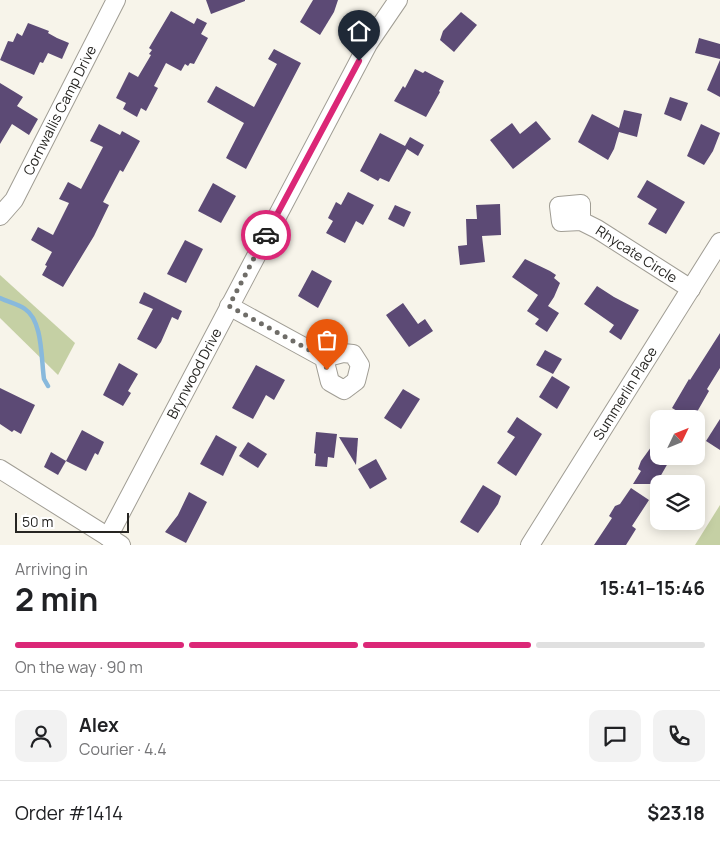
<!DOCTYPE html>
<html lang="en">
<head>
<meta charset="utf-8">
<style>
  :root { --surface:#fff; --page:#f2f2f2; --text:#202124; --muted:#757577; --line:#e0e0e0; --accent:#db2777 }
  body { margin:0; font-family:Manrope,sans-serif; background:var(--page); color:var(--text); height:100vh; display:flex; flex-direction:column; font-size:19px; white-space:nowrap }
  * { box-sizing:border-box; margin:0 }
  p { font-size:16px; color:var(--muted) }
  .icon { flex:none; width:28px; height:28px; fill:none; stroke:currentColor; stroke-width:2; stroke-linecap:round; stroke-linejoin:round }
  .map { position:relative; height:545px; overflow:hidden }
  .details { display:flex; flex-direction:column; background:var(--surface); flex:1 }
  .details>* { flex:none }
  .needle { width:32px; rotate:47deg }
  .buttons { position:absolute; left:650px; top:410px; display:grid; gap:10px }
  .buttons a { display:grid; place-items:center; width:55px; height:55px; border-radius:10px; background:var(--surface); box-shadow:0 2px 12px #0003; font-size:25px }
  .scale { position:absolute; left:15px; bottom:12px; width:114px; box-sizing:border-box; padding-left:5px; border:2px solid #262522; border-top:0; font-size:14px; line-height:18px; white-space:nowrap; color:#262522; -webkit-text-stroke:4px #fff; paint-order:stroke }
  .pin { position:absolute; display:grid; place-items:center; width:42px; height:42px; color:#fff; margin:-51px -21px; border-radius:50% 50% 50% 0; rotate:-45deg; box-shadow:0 0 5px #0007 }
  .pin .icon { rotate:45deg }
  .courier { position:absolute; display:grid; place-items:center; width:50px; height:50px; margin:-25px; border:4px solid #db2777; border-radius:50%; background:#fff; color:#222; box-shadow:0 1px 6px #0007 }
  .overview em { font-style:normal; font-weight:700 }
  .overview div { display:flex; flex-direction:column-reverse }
  .overview { display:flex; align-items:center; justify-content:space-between; height:85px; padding:0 15px }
  h1 { font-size:32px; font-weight:700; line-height:38px }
  .bar { display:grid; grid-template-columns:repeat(4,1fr); gap:8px 5px; align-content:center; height:60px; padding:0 15px }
  .bar i { height:6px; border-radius:4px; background:var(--line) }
  .bar .selected { background:var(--accent) }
  .bar p { grid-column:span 4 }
  .line { display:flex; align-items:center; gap:12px; padding:0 15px; border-top:1px solid var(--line) }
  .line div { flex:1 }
  .round { display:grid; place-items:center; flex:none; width:52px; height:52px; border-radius:10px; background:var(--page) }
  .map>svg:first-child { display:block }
</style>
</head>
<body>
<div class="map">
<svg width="720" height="545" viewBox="0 0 720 545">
  <rect width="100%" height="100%" fill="#f7f4ea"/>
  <g fill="#c5d0a4">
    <path d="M0,275L75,343L58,375L0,318Z"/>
    <path d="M720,505V545H695Z"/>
  </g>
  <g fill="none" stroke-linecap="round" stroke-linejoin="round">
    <path stroke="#88b9dc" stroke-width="4.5" d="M0,298C8,302 18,304 25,309C43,321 41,359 44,379L48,386"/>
  </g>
  <g fill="#5c4a75">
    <path d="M206,0H245V1L211,14Z"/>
    <path d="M313,0H338L334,12L320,35L300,22Z"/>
    <path d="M171,11L194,24L197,18L207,23L201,34L208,38L194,64L190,63L188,66L185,64L181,71L166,63L154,86L158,88L146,111L141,108L137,117L123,109L126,103L116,98L129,72L138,77L151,55L149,54L152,50L149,48Z"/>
    <path d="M461,12L477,25L454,52L440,40L443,31Z"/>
    <path d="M28,23L49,31L48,33L57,38L69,43L62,59L48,53L43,63L40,62L34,75L0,60L8,41L13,42L17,33L22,36Z"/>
    <path d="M699,38L720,44V59L695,53Z"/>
    <path d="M274,49L301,63L246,169L226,158L244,123L207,102L216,86L254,107L277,64L268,59Z"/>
    <path d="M720,60V97L707,90Z"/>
    <path d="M415,69L423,73L425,71L444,81L439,91L440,92L426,117L394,101L403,86L405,88Z"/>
    <path d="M0,83L23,97L17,106L38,119L29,135L12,124L0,144Z"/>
    <path d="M670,97L688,103L681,121L664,114Z"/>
    <path d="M624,110L642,114L637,137L619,132L614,149L608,160L578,142L592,114L619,128Z"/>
    <path d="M536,121L551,139L513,169L490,140L512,123L520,134Z"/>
    <path d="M99,124L120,135L122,131L140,141L123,172L120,170L103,202L109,205L94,236L63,287L42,275L47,266L45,265L52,252L31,240L38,227L53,235L69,203L59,199L68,182L81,189L103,147L90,141Z"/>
    <path d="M701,124L720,133L713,151L704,165L687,156Z"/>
    <path d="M380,133L405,146L410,137L424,145L418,156L407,149L389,182L380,178L378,181L360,171Z"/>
    <path d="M647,180L685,202L666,234L648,224L657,209L637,197Z"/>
    <path d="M213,183L236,196L221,223L198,211Z"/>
    <path d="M348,192L374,205L363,225L356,221L345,243L326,233L333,221L328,218L336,202L341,205Z"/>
    <path d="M500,204L501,235L482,236L485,262L460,265L458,246L467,245L466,219H477L476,205Z"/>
    <path d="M395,205L411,212L404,227L388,219Z"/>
    <path d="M185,240L203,249L186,283L167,274Z"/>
    <path d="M525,259L550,271L556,275L554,278L560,283L554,297L548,306L559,313L547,332L535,324L539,319L527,311L538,295L512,277Z"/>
    <path d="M312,270L332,281L318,308L298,296Z"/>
    <path d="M597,286L614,297L639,310L621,340L609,332L614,325L584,304Z"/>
    <path d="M144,292L182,311L178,320L172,317L161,342L156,349L137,339L153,309L139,303Z"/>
    <path d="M403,303L418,324L425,319L433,331L409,347L386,315Z"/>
    <path d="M720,333V368L707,389L709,391L693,419H691L672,408L689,379L690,380Z"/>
    <path d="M545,350L562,359L553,374L536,365Z"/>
    <path d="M119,363L138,374L128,391L131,393L123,406L103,395Z"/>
    <path d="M256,365L285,380L274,400L266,395L253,419L232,408Z"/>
    <path d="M552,376L570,387L557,409L539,397Z"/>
    <path d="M0,388L35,405L21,434L14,430L12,432L0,424Z"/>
    <path d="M403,389L420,399L401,429L384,418Z"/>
    <path d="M517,417L542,434L516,476L497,463L515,437L507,432Z"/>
    <path d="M720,419V450L706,441Z"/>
    <path d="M82,430L104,442L98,455L95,453L86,471L66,461Z"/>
    <path d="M316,432L337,434L334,458L328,457L327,467L315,466L316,454L314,453Z"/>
    <path d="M216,435L237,447L223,476L200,464Z"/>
    <path d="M659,436V456H672L656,484H633L641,471L638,469L641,461Z"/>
    <path d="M339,437L358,438L356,465Z"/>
    <path d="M248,442L267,454L258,468L239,456Z"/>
    <path d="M51,452L66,461L58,475L44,467Z"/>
    <path d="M376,459L387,479L370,489L358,469Z"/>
    <path d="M483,485L501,496L498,504L478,533L460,522Z"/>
    <path d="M631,488L649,500L632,526L636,529L626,545H594L612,518L609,516L615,506L620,504Z"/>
    <path d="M189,492L207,502L186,543L165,532L178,515Z"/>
  </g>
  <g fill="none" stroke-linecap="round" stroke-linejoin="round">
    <defs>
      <g id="street">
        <path id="s1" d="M0,216L14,200L116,0"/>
        <path id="s2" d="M581,221L561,222L559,206L581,204V221L597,229L691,289"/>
        <path d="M229,306L324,358L330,382L344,390L356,381L360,365L353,354L343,353L324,358"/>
        <path d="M0,469L121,545"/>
        <path id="s3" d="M108,537L368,44L398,0"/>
        <path id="s4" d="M530,545L720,242"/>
      </g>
    </defs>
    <use href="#street" stroke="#a09d94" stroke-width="20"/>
    <use href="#street" stroke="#fff" stroke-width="18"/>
  </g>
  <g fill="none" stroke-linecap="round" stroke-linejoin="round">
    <path stroke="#6f6d68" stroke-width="5" stroke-dasharray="0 9" d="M266,235L229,306L324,358L327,370"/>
    <path stroke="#db2777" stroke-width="6" d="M266,235L359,61"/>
  </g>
  <g text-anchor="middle" stroke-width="5" stroke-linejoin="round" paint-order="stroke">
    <g font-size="14" fill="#262522" stroke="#fff">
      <text dy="5" stroke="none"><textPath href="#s1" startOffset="122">Cornwallis Camp Drive</textPath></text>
      <text dy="5" stroke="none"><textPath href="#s2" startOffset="140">Rhycate Circle</textPath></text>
      <text dy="5" stroke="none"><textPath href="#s3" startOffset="185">Brynwood Drive</textPath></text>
      <text dy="5" stroke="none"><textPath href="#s4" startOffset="179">Summerlin Place</textPath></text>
    </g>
  </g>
</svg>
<div class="buttons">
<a><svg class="needle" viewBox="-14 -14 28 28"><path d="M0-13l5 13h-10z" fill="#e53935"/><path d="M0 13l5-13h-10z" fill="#757577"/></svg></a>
<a><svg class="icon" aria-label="layers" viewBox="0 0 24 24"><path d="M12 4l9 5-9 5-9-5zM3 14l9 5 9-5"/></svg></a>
</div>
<div class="scale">50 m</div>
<div class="pin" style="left:327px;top:370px;background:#ea580c"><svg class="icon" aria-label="bag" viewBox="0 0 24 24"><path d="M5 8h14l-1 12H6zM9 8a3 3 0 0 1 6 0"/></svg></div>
<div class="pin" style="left:359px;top:61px;background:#1f2937"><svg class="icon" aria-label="home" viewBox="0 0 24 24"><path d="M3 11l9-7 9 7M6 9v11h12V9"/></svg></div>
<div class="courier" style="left:266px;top:235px"><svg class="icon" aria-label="car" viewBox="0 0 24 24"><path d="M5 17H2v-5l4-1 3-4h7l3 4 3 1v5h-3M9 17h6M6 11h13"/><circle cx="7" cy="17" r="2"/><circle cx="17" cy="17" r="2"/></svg></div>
</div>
<section class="details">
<div class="overview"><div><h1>2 min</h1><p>Arriving in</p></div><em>15:41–15:46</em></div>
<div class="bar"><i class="selected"></i><i class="selected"></i><i class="selected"></i><i></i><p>On the way · 90 m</p></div>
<div class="line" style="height:90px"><a class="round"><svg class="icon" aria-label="person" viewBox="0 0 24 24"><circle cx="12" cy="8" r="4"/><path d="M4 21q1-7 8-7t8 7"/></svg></a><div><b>Alex</b><p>Courier · 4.4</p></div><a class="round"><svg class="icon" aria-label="chat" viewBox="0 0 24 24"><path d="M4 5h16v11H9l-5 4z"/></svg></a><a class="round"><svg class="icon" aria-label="phone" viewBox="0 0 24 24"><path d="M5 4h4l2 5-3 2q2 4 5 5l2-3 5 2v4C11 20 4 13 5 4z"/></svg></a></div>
<div class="line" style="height:65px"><div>Order #1414</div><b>$23.18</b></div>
</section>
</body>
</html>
